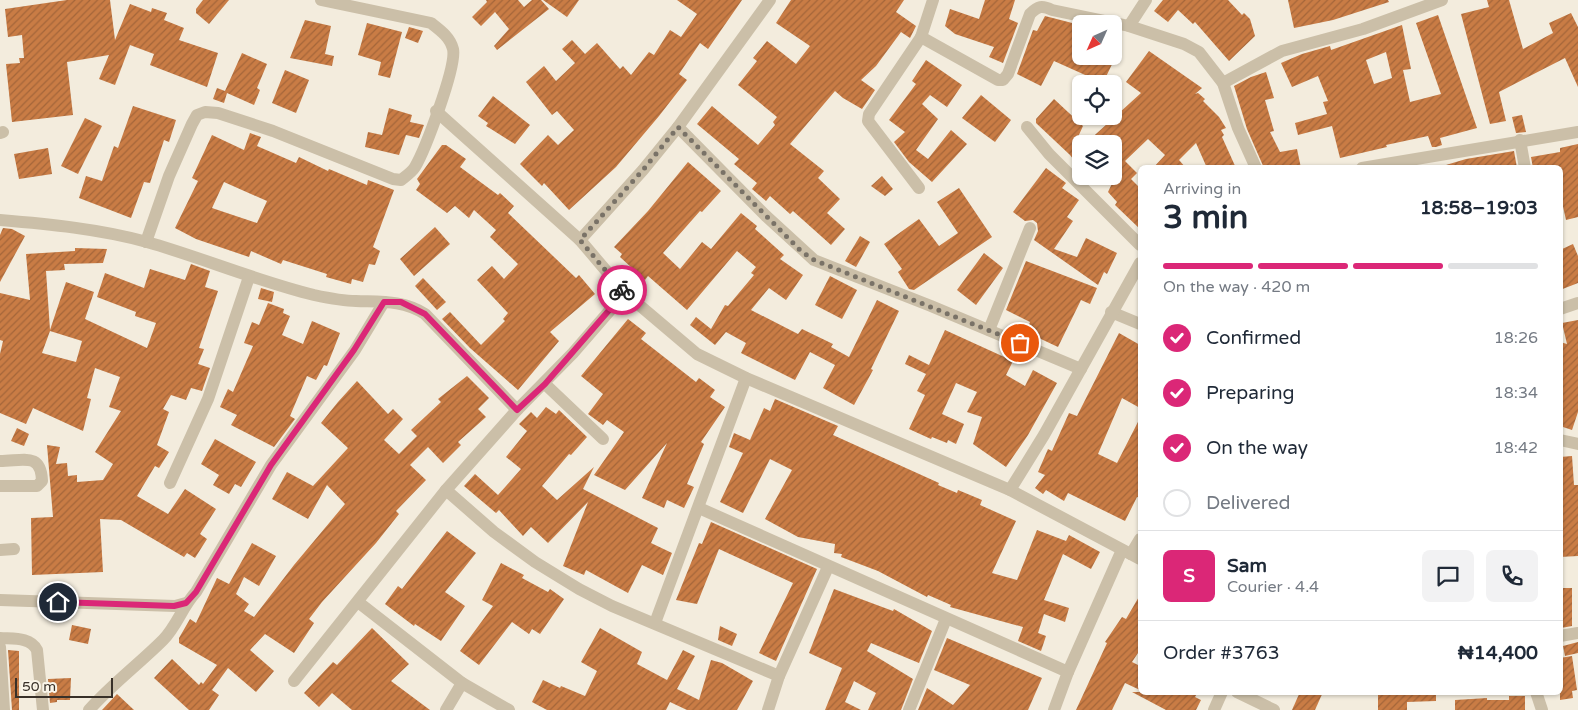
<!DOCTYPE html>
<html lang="en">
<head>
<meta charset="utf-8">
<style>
  :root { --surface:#fff; --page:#f2f2f3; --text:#1f2937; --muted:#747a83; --line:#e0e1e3; --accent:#db2777 }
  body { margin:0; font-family:"Varela Round",sans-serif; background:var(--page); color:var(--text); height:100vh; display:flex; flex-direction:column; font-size:19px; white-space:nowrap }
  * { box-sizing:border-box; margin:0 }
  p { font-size:16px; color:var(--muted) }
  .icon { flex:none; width:28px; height:28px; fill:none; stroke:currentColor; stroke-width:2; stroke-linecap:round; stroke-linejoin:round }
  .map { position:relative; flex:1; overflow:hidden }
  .details { position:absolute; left:1138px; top:165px; width:425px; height:530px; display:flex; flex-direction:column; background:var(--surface); border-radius:8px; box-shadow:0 1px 4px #0004 }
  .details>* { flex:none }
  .needle { width:32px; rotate:225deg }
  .controls { position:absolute; left:1072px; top:15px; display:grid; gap:10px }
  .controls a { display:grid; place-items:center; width:50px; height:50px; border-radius:8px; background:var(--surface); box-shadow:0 1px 4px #0004; font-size:25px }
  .scale { position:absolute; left:15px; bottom:12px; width:98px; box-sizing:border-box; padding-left:5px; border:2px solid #383028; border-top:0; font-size:14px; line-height:18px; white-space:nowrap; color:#383028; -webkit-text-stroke:4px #faf5e9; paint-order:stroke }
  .pin { position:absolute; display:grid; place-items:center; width:42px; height:42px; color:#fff; margin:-21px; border:2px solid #fff; border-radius:50%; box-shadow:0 1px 5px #0007 }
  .courier { position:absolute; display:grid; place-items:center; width:50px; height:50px; margin:-25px; border:4px solid #db2777; border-radius:50%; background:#fff; color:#222; box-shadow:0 1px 6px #0007 }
  .headline em { font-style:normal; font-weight:700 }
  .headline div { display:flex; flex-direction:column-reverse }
  .headline { display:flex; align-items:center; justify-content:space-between; height:85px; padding:0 25px }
  h1 { font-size:32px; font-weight:700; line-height:38px }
  .bar { display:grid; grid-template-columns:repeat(4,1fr); gap:8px 5px; align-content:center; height:60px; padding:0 25px }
  .bar i { height:6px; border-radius:4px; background:var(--line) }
  .bar .current { background:var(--accent) }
  .bar p { grid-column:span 4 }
  .line { display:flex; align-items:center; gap:12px; padding:0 25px; border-top:1px solid var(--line) }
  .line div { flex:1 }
  .round { display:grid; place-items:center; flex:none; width:52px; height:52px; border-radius:8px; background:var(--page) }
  ol { padding:0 25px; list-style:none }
  li { display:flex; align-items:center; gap:15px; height:55px }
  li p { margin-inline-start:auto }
  li .icon { padding:5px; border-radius:50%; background:var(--accent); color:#fff; stroke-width:4 }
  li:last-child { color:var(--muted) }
  li i { width:28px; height:28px; border:2px solid var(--line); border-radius:50% }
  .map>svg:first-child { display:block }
</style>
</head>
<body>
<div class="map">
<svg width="1578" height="710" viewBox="0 0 1578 710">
  <defs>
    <pattern id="building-hatch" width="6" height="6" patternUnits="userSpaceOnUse" patternTransform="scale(1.25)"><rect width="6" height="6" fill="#c97c45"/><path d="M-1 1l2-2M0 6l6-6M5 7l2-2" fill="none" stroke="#a4663a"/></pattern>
  </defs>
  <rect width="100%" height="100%" fill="#f3ecdd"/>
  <g fill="url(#building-hatch)" fill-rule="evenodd">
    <path d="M67,0H110L115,40L130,4L151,12L152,8L167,13L164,20L184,28L179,40L218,53L207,87L150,65L154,54L130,45L115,85L99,79L109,55L67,62L73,115L12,122L6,64L20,63L19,58H24L22,35L8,37L5,9Z"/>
    <path d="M203,0H229L209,24L196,13V9Z"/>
    <path d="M486,0H518L524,7L532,0H541L549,9L497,50L494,46L509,29L495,12L481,26L472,17L487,2Z"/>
    <path d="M543,0H579L567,17Z"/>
    <path d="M677,0H742L708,49L700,43L679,74L687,80L659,116L616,167L569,210L544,183L542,186L520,164L548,135L558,145L574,130L557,111L552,115L526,82L544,66L556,81L575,63L562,49L572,40L585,54L597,43L620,69L623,66L631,75L649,52L654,55L670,30L681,37L697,14Z"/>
    <path d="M791,0H904L896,12L916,26L910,38L901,32L876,66L861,80L875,90L862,109L843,98L835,91L790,144L824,171L818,178L840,199L827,213L845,229L831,245L793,211L790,214L770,196L766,201L752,189L757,183L734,164L739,159L697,124L712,106L758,145L775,125L773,122L777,117L738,85L757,61L753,58L767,41L796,64L810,46L776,23Z"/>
    <path d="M985,0H1015L1009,19L1018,23L1003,63L989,57L994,47L955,34L945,26L950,9L979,19Z"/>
    <path d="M1163,0H1228L1242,15L1244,13L1250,19L1255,36L1229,61L1195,22L1193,24L1178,10L1168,22L1154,11Z"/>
    <path d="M1288,0H1388L1389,2L1333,20L1294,28Z"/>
    <path d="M1487,0H1509L1523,49L1553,33L1549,23L1571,13L1578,27V87L1565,58L1499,92L1506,121L1490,124L1461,14L1489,7Z"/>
    <path d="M1438,15L1477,128L1440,138L1442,145L1436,147H1432L1428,136L1386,145L1387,147L1340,158L1332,126L1298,135L1295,123L1327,114L1323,102L1328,101L1318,76L1292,87L1281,63L1302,54L1330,46L1331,50L1402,25L1411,69L1403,70L1410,102L1441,94L1416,23ZM1386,52L1392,78L1374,84L1366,60Z"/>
    <path d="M1045,16L1076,24L1073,30L1081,34V56H1116L1103,83L1054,61L1041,86L1017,74L1033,30L1037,31Z"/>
    <path d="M305,20L331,26L325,54L334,56L332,66L290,58Z"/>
    <path d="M367,23L402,32L390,78L378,75L381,62L358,55Z"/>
    <path d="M409,27L423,31L418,43L405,38Z"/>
    <path d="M1149,51L1202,88L1195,94L1198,93L1205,99L1203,101L1219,117L1226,128L1221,130L1224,135L1222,137L1236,168H1207L1196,143L1179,160L1186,168H1153L1165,155L1148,139L1125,161L1137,173L1131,179L1140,188V229L1115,205L1117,202L1108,192L1116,175L1114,174V144H1085L1141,93L1126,82Z"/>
    <path d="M242,53L267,64L257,88L260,90L254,105L227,93L224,103L213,99L217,88L225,91Z"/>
    <path d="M926,60L962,85L947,107L930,95L922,104L938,119L916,150L928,159L951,130L967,144L932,182L909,162L894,142L905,132L889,120L916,84L912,81Z"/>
    <path d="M285,70L309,80L296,113L272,103Z"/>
    <path d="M1266,72L1274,98L1265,100L1274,131L1270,132L1280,152L1297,149L1301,168H1264L1247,129L1234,86L1251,77Z"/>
    <path d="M981,95L1011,120L995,142L962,118Z"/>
    <path d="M493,96L530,125L515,144L491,129L486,126L488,123L478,116Z"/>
    <path d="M1054,99L1083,126L1078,137L1081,139V169L1070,155L1036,123V119Z"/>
    <path d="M133,106L176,120L169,142L164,140L150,183L144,182L131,218L79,198L86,176L102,181L114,146L118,148Z"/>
    <path d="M389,108L412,115L410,122L424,125L419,138L406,135L399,155L365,147L368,132L382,135Z"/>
    <path d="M1522,115L1526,132L1516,133L1512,117Z"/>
    <path d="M85,118L102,126L78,174L61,166Z"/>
    <path d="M250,133L261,137L257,146L296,163L299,157L328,171L329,169L367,185L368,180L394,190L373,247L380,251L375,265L369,264L363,282L352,279L351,284L326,277L327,274L283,260L281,264L251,251L249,257L196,239L175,228L198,181L192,178L212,135L244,150ZM224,182L267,201L257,223L212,208Z"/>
    <path d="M1578,144V217L1566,220L1560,193V168H1533L1531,157L1560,152V148Z"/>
    <path d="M442,145H446L466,159L460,167L498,195L500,193L514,206L508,213L576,278L579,275L595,294L550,332L559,341L518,390L470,348L442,319L450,312L481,345L505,321L503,319L508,313L477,280L492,266L504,279L518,264L490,237L496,230L474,210L469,218L455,206L447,213L416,190L420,184L417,179Z"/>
    <path d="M48,148L52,174L19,179L14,154Z"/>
    <path d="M1514,151L1517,168H1447L1446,165L1466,159Z"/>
    <path d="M688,162L721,191L702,212L700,211L663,253L680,269L702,242L711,249L741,213L757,226L755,229L784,255L780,259L803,275L786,300L769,288L751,310L798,334L802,329L833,344L831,347L849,357L877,300L899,311L871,369L873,370L854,405L823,388L835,365L810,352L795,380L741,353L746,343L726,332L715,345L690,325L696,317L711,329L725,305L728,306L754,275L751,273L756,267L737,251L687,310L648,276L645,280L620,257L622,254L614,247L648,211Z"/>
    <path d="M1046,168L1066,183L1062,188L1079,200L1067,217L1073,221L1054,249L1077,257L1086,238L1117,253L1107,274L1104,272L1098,285L1034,240L1038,231L1037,223L1033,220L1025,221L1013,212Z"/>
    <path d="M882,176L893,189L885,196L871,186Z"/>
    <path d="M959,188L992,237L914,290L909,289L898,272L902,269L884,244L919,219L939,246L958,233L937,202Z"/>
    <path d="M435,227L450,244L414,276L400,259Z"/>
    <path d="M3,228L12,229L25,236L0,282V235Z"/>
    <path d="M860,236L870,242L856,267L845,261Z"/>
    <path d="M1573,244L1578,256V283L1560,290V250Z"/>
    <path d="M75,248L107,249L103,263L64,264L65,270L46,271L50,330L66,282L94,292L85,319L147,348L156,323L135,316L136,312L97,297L105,273L144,288L150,269L185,280L191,264L210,271L205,287L218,291L199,348L204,349L198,364L210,368L202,391L191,388L186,400L171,395L163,409L169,412L157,445L169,452L159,468L155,466L137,496L168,514L185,489L216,509L200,534L207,539L195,558L187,553L184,557L121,520L100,519L103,572L32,575L31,518L53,517L47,445L60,447L56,464L67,463L68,476L77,475V482L103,480L113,464L95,452L121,411L109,407L120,377L95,368L87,398L91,399L83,431L33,408L26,424L0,413V354L3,341L0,340V293L30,300L26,254L75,251ZM50,331L82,341L76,362L42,353Z"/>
    <path d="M984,253L1003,268L976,305L957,290Z"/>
    <path d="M1026,261L1097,288L1090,304L1081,300L1058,347L1026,332L1030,322L1006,310Z"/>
    <path d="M830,276L857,290L842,319L815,305Z"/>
    <path d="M423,278L446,302L437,310L415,286Z"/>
    <path d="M261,288L274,292L272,302L258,299Z"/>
    <path d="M268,303L284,309L283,313L290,316L282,335L303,344L312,321L340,333L327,366L324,365L316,380L307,376L290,416L295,419L274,447L231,425L237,415L220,407L228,389L233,392L253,346L244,343L252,322L259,325Z"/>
    <path d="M628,319L646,333L641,339L696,382L699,378L715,390L710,397L725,407L701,442L704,444L687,484L694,487L684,508L667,500L664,508L642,498L667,443L625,490L594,475L624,432L607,420L603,425L588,414L603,394L581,376Z"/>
    <path d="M1578,320V412L1572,430L1560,426V342L1567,344L1562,323Z"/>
    <path d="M945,330L1013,361L1006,375L1025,386L1033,370L1057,383L1028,435L1006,467L973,444L982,417L967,412L977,392L956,383L942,414L964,424L956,444L948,440L947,443L932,437L931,439L909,429L925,395L917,391L926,374L905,364L909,355L929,365Z"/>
    <path d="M1119,333L1140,345V408L1122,398L1098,454L1117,463L1140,418V498L1137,497L1125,521L1068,493L1064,501L1046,490L1043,494L1035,488L1045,475L1038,472L1048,449L1052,451L1069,413L1077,416Z"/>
    <path d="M467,376L489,398L478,409L486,417L458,442L461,445L443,463L428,447L410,465L426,480L396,511L399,514L376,543L322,602L309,619L314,623L294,653L265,634L250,650L274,671L256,692L228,668L212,690L219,695L209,710H189L154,678L172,659L199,685L201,682L203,684L217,665L179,643V638L190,619L196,623L217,578L229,584L252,543L276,556L259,586L244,577L236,594L249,604L244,611L254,617L294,565L345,504L327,485L308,519L272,499L287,472L313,486L348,448L321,423L338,402L357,381L388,414L393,409L403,419L384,440L399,454L417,436L411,430L441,402L438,399Z"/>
    <path d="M775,399L838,426L833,435L939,483L938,485L957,493L958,490L982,500L980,505L1016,521L992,573L1017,580L1037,530L1066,541L1069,535L1100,552L1091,569L1063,554L1044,600L1069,608L1065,622L1044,614L1038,633L1046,636L1041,651L1018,641L1023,627L950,607L951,605L928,595L927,597L878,571L841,557L842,554L834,553L835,544L798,537L765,519L792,470L770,459L743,513L720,502L743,453L729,447L734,433L750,440L764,408L770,411Z"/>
    <path d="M546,407L556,414L559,410L587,437L571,455L569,454L542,486L557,500L594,467L583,489L658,528L651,543L672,553L663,575L642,565L628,593L586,570L584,575L563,566L588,502L548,543L531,527L523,536L499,510L496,513L464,486L475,474L498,495L521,469L506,457L527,431L519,424L531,412L537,418Z"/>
    <path d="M17,428L29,434L24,446L11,441Z"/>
    <path d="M215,439L256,462L241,487L235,484L229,494L213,485L219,475L201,464Z"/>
    <path d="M1572,456L1574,485H1578V556L1560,557V457Z"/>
    <path d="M711,522L817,569L776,661L759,653L793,583L719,549L697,604L676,600L699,543L702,544Z"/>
    <path d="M447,531L476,553L445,592L465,606L441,641L415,624L414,626L385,604L398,586L402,589Z"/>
    <path d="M501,563L524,575L522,578L548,592L550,589L564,599L540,634L532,629L529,634L512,622L479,665L460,651L493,606L482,600Z"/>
    <path d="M1560,588H1572V626L1561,628Z"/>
    <path d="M834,589L893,611L894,609L932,631L919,663L871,643L867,651L913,679L901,710H868L876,693L854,681L845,702L861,710H825L842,668L809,653Z"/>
    <path d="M1140,595V650L1132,662L1140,666V690L1125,683L1112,710H1076L1107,643L1105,642L1122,617L1126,619Z"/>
    <path d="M72,625L91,629L88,644L69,640Z"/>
    <path d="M720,626L737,634L732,646L718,640Z"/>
    <path d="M372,628L409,664L391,681L430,710H352L332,693L319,707L304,693L333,662L337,665Z"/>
    <path d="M600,628L642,652L637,664L667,680L683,650L695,656L677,689L699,700L711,660L722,663L753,681L737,710H687L670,702L666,710H547L532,702L543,680L560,688L561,686L585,696L597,671L581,662Z"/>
    <path d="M947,638L1042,678L1028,710H918L927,688L953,705L970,685L934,670Z"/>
    <path d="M1578,642V653L1565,656L1563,646Z"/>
    <path d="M8,650L19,651V710H12Z"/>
    <path d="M1572,656L1577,690L1572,691L1573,698L1560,700V658Z"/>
    <path d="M71,678L70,700H57V702L50,703L48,679Z"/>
    <path d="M1132,692H1198L1195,697L1201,700L1196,710H1166Z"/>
    <path d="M1300,692H1323L1315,710H1292Z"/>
    <path d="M1378,692H1436V701L1407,702V710H1378Z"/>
    <path d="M117,694L134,710H102Z"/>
    <path d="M1509,696H1525V710H1455V700L1487,698V700H1509Z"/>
  </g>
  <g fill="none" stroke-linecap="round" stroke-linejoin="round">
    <g stroke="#cbbfa8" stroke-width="12">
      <path d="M1129,26L1146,0"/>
      <path d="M921,37L998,80H1003L1008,74L1030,14C1038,6 1042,5 1052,10L1129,26L1184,44L1199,52L1223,83L1238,128L1256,168"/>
      <path d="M1223,83L1282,51L1363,29L1442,0"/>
      <path d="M436,111L580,240L625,293L697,354L746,378L1010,490L1140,559"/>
      <path d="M678,127L766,216L814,260L931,306L1081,369"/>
      <path d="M1027,127L1049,154L1140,245"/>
      <path d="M0,133L3,132"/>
      <path d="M1520,140L1525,168"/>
      <path d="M1362,168L1578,132"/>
      <path d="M919,188L868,121L869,114L921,37L933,0"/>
      <path d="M0,220C48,224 100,229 147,242C203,258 257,281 314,295C328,298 342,301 356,301C381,302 403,300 425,314L517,410"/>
      <path d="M580,240L643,170L678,127L770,0"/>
      <path d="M146,242L169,176L192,124L197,115L205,112L218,113L273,131L393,179L401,180C406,176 412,172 415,167C425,150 457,66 453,49C450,37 440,30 431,23L321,0"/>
      <path d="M1560,309L1578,303"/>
      <path d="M1111,312L1140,324"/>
      <path d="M989,330L1030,228"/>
      <path d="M545,384L603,439"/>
      <path d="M1560,440L1578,444"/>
      <path d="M0,461C23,461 41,452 42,481L37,486H0"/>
      <path d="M170,483L208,399L249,277"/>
      <path d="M446,490L494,532L535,562L579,589L612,606L779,676"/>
      <path d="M1010,490L1044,435L1140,263"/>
      <path d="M699,508L1068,672"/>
      <path d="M0,550L14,549"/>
      <path d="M1131,554L1140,539"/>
      <path d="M0,600L175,606L186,603"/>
      <path d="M358,602L462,683L509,710"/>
      <path d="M655,623L746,378"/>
      <path d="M1560,636L1578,633"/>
      <path d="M0,638C14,639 30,637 37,650L43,710"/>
      <path d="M0,647L4,710"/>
      <path d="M294,681L446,490L517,410L573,353L625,293"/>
      <path d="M1237,692L1274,710"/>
      <path d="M1536,692L1542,710"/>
      <path d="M89,710C112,684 139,664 163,640C177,626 182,607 196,592L271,465L355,350L384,302"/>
      <path d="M446,710L462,683"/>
      <path d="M768,710L779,676L828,567"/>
      <path d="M909,710L946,619"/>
      <path d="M1054,710L1068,672L1122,550"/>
      <path d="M1214,710L1222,692"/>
    </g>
  </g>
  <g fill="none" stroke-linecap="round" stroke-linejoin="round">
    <path stroke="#797267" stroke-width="5" stroke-dasharray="0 9" d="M622,290L580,240L643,170L678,127L801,251L814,260L1020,343"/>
    <path stroke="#db2777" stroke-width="6" d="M58,602L174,606L186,603L196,592L271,465L354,350L384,302H401L425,314L517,410L545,384L624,293L622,290"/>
  </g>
</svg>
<div class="controls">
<a><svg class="needle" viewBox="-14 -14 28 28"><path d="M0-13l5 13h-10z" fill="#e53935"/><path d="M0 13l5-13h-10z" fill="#747a83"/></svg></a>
<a><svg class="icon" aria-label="locate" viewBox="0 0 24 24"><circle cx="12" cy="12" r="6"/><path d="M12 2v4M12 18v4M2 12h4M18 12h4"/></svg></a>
<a><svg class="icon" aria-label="layers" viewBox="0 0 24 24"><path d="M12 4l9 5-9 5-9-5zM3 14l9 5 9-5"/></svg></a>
</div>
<div class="scale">50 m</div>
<div class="pin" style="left:1020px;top:343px;background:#ea580c"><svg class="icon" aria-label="bag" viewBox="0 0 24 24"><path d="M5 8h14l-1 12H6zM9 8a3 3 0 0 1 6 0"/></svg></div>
<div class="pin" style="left:58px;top:602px;background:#1f2937"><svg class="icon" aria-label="home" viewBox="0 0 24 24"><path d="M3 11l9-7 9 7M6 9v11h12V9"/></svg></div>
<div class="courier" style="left:622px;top:290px"><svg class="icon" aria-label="bike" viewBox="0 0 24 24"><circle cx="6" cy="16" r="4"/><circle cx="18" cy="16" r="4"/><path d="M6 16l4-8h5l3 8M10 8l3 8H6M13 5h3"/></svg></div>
<section class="details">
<div class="headline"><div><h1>3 min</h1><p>Arriving in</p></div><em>18:58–19:03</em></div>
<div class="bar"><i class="current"></i><i class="current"></i><i class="current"></i><i></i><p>On the way · 420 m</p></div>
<ol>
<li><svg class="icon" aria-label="check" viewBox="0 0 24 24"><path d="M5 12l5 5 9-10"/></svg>Confirmed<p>18:26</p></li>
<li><svg class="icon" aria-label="check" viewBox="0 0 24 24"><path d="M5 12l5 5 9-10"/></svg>Preparing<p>18:34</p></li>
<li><svg class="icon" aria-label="check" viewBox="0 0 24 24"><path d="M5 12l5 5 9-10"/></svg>On the way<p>18:42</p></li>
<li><i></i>Delivered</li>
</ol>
<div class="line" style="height:90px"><b class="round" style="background:var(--accent);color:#fff">S</b><div><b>Sam</b><p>Courier · 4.4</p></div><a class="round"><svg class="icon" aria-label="chat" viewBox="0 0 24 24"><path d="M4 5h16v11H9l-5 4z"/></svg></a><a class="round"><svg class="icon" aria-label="phone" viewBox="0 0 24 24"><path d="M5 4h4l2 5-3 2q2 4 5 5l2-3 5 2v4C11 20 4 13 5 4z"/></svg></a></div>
<div class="line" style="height:65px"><div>Order #3763</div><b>₦14,400</b></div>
</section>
</div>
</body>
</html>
